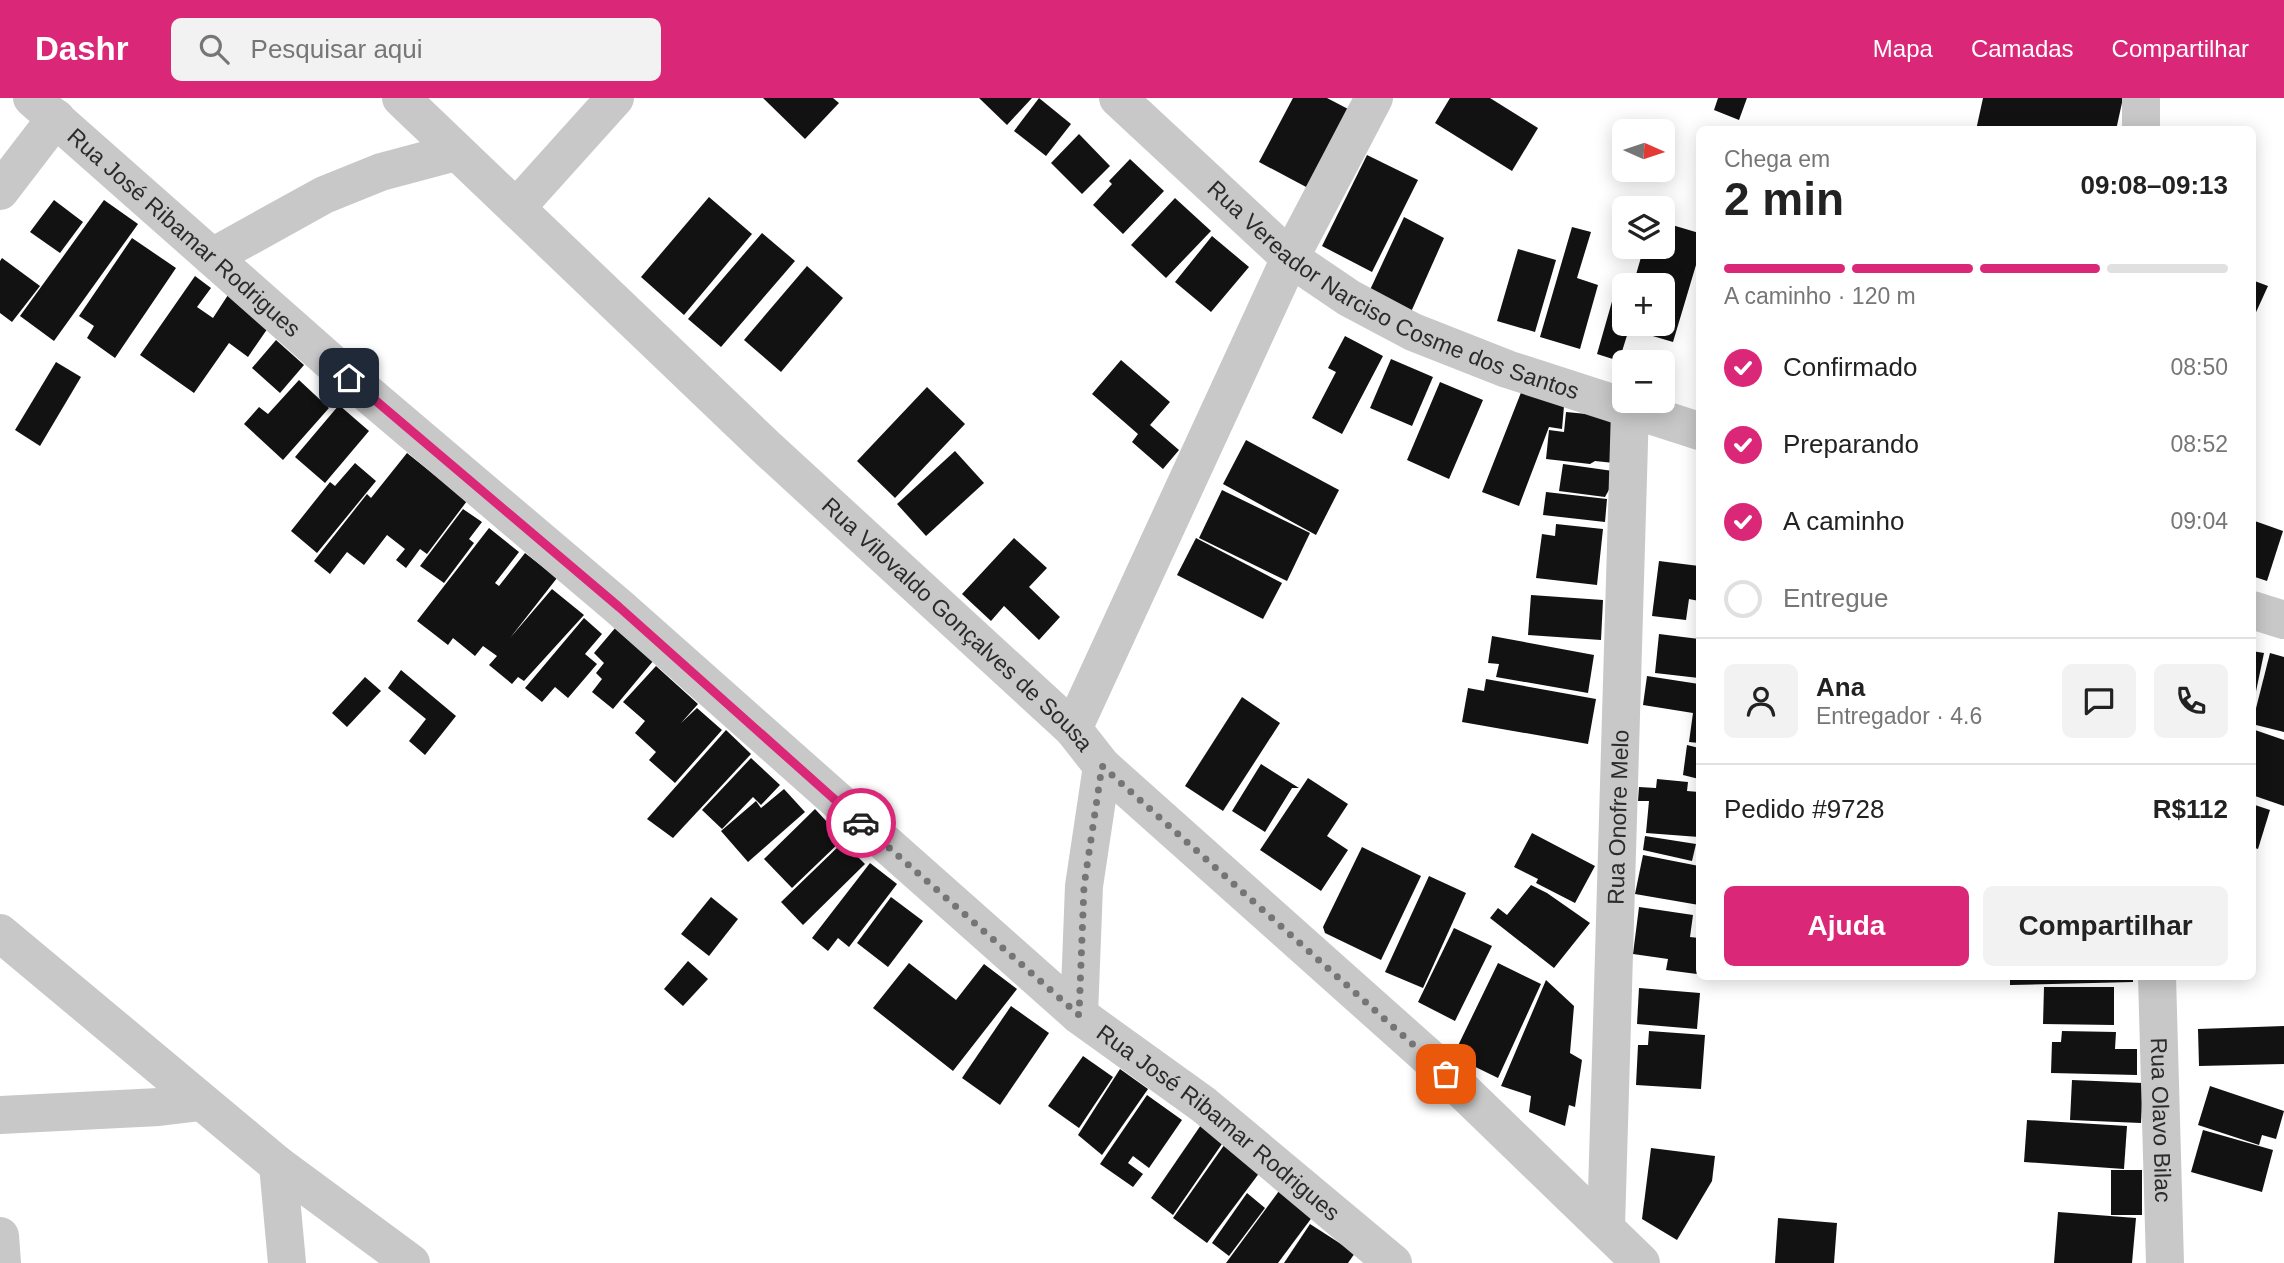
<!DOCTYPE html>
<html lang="pt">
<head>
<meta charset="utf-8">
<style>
  :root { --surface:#fff; --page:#f2f2f2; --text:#222; --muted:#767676; --line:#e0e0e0; --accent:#db2777 }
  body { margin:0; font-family:Helvetica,sans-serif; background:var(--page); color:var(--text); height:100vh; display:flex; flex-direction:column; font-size:26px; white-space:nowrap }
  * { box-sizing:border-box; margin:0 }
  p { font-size:23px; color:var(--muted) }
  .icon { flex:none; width:38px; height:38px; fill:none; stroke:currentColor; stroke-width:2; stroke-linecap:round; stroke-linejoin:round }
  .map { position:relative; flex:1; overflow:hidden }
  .sheet { position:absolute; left:1696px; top:28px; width:560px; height:854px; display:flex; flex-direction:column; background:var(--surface); border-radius:10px; box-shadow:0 4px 18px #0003 }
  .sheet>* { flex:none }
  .needle { width:46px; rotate:93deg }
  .tools { position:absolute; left:1612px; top:21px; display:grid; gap:14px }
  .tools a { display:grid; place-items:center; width:63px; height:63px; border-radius:10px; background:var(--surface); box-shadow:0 4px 18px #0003; font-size:35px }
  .pin { position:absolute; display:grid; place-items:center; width:60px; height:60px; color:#fff; margin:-30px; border-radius:14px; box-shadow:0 4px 10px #0006 }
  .courier { position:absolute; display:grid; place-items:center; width:70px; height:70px; margin:-35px; border:5px solid #db2777; border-radius:50%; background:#fff; color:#222; box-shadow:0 2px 9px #0007 }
  .overview em { font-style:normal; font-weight:700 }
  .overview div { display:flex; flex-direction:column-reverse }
  .overview { display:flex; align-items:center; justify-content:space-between; height:119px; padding:0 28px }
  h1 { font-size:46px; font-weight:700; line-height:52px }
  .bar { display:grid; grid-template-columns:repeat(4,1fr); gap:10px 7px; align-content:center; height:84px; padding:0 28px }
  .bar i { height:9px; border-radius:5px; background:var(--line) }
  .bar .active { background:var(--accent) }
  .bar p { grid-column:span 4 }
  .line { display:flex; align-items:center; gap:18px; padding:0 28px; border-top:2px solid var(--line) }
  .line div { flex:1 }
  .round { display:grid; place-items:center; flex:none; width:74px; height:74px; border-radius:10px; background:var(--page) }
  ol { padding:0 28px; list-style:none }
  li { display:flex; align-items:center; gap:21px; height:77px }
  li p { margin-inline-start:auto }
  li .icon { padding:7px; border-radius:50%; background:var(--accent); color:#fff; stroke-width:4 }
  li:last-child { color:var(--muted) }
  li i { width:38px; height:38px; border:4px solid var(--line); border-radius:50% }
  .cta { display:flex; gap:14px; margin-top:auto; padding:14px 28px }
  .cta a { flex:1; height:80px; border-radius:10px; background:var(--accent); color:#fff; font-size:28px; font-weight:700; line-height:80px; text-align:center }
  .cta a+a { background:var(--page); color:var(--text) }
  header { display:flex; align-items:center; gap:42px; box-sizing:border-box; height:98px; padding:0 35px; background:var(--accent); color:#fff }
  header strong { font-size:33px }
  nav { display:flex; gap:38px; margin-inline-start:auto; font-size:24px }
  .search { width:490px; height:63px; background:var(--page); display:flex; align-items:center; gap:18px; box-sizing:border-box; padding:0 24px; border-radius:10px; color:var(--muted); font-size:26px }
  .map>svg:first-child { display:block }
</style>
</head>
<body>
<header>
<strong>Dashr</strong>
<div class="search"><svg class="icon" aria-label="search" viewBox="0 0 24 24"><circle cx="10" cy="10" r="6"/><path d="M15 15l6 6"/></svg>Pesquisar aqui</div>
<nav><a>Mapa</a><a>Camadas</a><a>Compartilhar</a></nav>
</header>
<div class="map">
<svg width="2284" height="1165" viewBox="0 0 2284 1165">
  <rect width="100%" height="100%" fill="#fff"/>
  <g fill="#121212">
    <path d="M763,0H833L839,5L805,41Z"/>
    <path d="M979,0H1032L1007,27Z"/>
    <path d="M1039,0L1071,26L1046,58L1014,33Z"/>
    <path d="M1293,0H1327L1350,12L1308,90L1259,64Z"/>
    <path d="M1450,0H1490L1538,30L1512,73L1435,25Z"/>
    <path d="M1718,0H1747L1739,22L1714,12Z"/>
    <path d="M1983,0H2123L2116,32H1976Z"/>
    <path d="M1079,36L1110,68L1082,96L1051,65Z"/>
    <path d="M1367,57L1418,82L1372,174L1322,148Z"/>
    <path d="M1130,61L1164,93L1123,136L1093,107L1112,86L1109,83Z"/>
    <path d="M709,99L752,136L684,217L641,179Z"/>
    <path d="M1175,100L1211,133L1166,180L1131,147Z"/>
    <path d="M54,102L83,124L60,155L30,134Z"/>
    <path d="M104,102L138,126L54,243L20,218Z"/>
    <path d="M1404,119L1444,140L1411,214L1369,194Z"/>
    <path d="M1662,124L1699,135V157L1673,244L1629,231L1619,263L1597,256L1615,193L1624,196V226H1662V187H1633L1644,149H1662Z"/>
    <path d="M1572,129L1591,134L1577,180L1598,187L1580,251L1540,239Z"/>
    <path d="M762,135L795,163L721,249L688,221Z"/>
    <path d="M1212,138L1249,169L1211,214L1175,184Z"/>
    <path d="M132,140L176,170L115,260L87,240L94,228L79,218Z"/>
    <path d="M1518,151L1556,162L1535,234L1497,223Z"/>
    <path d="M2,160L40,188L12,224L0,215V163Z"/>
    <path d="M807,168L843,200L781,274L744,242Z"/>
    <path d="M195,178L211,190L197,209L213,220L228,197L270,227L248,259L229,245L194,295L140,257Z"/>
    <path d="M2252,182L2268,188L2252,223Z"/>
    <path d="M1345,238L1383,258L1342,336L1312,320L1336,274L1328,270Z"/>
    <path d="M276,242L304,267L280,295L252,270Z"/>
    <path d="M1391,261L1433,279L1412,328L1370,310Z"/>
    <path d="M1121,262L1170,304L1150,327L1179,352L1163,371L1132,344L1138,336L1092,296Z"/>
    <path d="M56,264L81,279L40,348L15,332Z"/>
    <path d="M299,282L329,310L283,362L244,326L259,309L268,316Z"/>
    <path d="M1440,284L1483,302L1449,381L1407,362Z"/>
    <path d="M927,289L965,326L895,400L857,363Z"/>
    <path d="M1522,292L1564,308L1562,331L1549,329L1519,408L1482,394Z"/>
    <path d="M339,307L369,333L325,385L295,359Z"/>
    <path d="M1566,314L1618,319L1614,365L1595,363L1590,366L1546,361L1549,332L1564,334Z"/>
    <path d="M1246,342L1339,392L1316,437L1223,386Z"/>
    <path d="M955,353L984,385L926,438L897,406Z"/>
    <path d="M407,355L467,403L427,456L420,451L406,470L396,462L405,451L387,437L364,467L347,454L330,476L314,463L367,396L371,400Z"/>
    <path d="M355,365L376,383L317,455L291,433L330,384L335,388Z"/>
    <path d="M1563,366L1613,373L1611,388L1605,399L1559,393Z"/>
    <path d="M1222,392L1310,435L1287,483L1199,440Z"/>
    <path d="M1546,394L1607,401L1605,424L1543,417Z"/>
    <path d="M463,411L482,424L469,441L474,445L444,485L420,468Z"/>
    <path d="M2252,422L2283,433L2267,483L2252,478Z"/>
    <path d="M1556,426L1603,431L1597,487L1536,480L1542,436L1555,438Z"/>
    <path d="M489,430L519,454L495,485L499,488L525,455L557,480L510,540L552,491L584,517L524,583L518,579L512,586L489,567L497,558L483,548L475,558L453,540L448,547L417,523Z"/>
    <path d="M1014,440L1047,470L1029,489L1060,519L1039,542L1004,508L991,523L962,496Z"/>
    <path d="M1196,440L1282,485L1263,521L1177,477Z"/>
    <path d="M1659,463L1699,468V503L1689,501L1686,522L1652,518Z"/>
    <path d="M1531,497L1603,502L1601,542L1528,537Z"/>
    <path d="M584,520L602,536L585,556L597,566L568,600L555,589L542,604L525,590Z"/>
    <path d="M616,529L654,562L613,611L592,594L602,581L596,575L604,565L594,555Z"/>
    <path d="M1659,536L1699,541V580L1655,575Z"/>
    <path d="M1492,538L1594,557L1588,595L1496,579L1499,566L1488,565Z"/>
    <path d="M2252,553L2264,555L2253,608L2252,607Z"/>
    <path d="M2270,555L2284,559V634L2252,626Z"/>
    <path d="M656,568L698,606L681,625L697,610L722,632L675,685L649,662L656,654L635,635L645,623L623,604Z"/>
    <path d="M401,572L456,618L425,657L409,643L426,621L388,590Z"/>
    <path d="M1647,578L1699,586V645L1689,644L1693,615L1643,607Z"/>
    <path d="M365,579L381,593L347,629L332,615Z"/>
    <path d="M1486,581L1596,601L1588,646L1462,624L1468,590L1484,593Z"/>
    <path d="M1242,599L1280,625L1223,713L1185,688Z"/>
    <path d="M2252,631L2284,642V708L2252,697Z"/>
    <path d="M726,632L751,656L673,740L647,721Z"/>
    <path d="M1687,647L1699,650V681L1683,677Z"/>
    <path d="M751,660L780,687L761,707L753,699L722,731L702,712Z"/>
    <path d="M1261,666L1299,690H1292L1265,734L1232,713Z"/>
    <path d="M1308,680L1348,706L1327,738L1348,752L1321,793L1260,752Z"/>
    <path d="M1657,681L1688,684L1687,693L1699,694V739L1646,735L1649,703H1638L1639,689L1656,690Z"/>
    <path d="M784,691L805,714L748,764L721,733L756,703L761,710Z"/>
    <path d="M2252,706L2270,712L2258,751L2252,749Z"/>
    <path d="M815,711L843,741L792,790L764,761Z"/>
    <path d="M1532,735L1595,768L1575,805L1536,785L1538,781L1514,769Z"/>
    <path d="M1645,738L1696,746L1692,763L1643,752Z"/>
    <path d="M843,744L865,766L803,827L781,804Z"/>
    <path d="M1362,749L1421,778L1381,862L1325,835L1323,829Z"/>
    <path d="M1643,757L1699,768V807L1635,796Z"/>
    <path d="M870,765L897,786L849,849L838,840L828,853L812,840Z"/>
    <path d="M1429,778L1466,795L1423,890L1385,874Z"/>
    <path d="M1531,787L1547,795L1590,825L1554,870L1490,820L1498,810L1507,817Z"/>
    <path d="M711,799L738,821L709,858L681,836Z"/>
    <path d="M891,799L923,823L888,869L857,845Z"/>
    <path d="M1639,809L1693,817L1690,839L1699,840L1697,876L1666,872L1668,861L1633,856Z"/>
    <path d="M1454,830L1492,848L1455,923L1418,904Z"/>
    <path d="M688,863L708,881L683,908L664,891Z"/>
    <path d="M909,865L956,902L984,866L1017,891L953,973L873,910Z"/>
    <path d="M1498,865L1541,886L1498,980L1453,958Z"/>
    <path d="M2010,878H2133V884L2010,887Z"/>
    <path d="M1546,882L1574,908L1570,955L1582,962L1575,1009L1569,1007L1565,1028L1529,1014L1531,998L1501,988Z"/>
    <path d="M2044,889H2114V927L2043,926Z"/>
    <path d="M1639,890L1700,895L1697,931L1637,926Z"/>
    <path d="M1011,908L1049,935L1000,1007L962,980Z"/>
    <path d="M2284,928V966L2199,968L2198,931Z"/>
    <path d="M1649,933L1705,937L1701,991L1636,987L1638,947H1648Z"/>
    <path d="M2062,933L2116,934L2115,951H2137V977L2051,975L2052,944H2061Z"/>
    <path d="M1083,958L1113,979L1079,1030L1048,1008Z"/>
    <path d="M1120,971L1148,991L1102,1057L1078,1037Z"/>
    <path d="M2072,982L2143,985L2141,1025L2070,1022Z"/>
    <path d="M2210,988L2284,1013L2276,1041L2262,1037L2259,1047L2198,1027Z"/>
    <path d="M1147,997L1182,1022L1149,1070L1133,1058L1128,1065L1143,1076L1133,1089L1100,1066Z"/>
    <path d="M2027,1022L2127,1028L2124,1071L2024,1064Z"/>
    <path d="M1201,1027L1224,1043L1173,1117L1151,1100Z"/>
    <path d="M2203,1032L2273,1052L2262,1094L2191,1074Z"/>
    <path d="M1227,1043L1263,1070L1207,1145L1173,1120Z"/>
    <path d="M1651,1050L1715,1058L1712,1083L1677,1142L1642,1121Z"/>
    <rect x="2111" y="1072" width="31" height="45"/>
    <path d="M1279,1093L1313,1118L1278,1165H1226Z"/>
    <path d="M1247,1095L1265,1110L1229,1158L1212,1145Z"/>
    <path d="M2058,1114L2136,1120L2132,1165H2054Z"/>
    <path d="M1778,1120L1837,1125L1834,1165H1775Z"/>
    <path d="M1310,1126L1355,1155L1348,1165H1284Z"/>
  </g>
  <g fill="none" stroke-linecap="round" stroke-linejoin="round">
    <g stroke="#c8c8c8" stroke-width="38">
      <path id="s1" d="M32,0L349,280L619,509L1079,917L1204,1007L1393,1165"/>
      <path id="s2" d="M401,0L766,349L1073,631L1102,668L1426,957L1641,1165"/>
      <path id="s3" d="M1118,0L1290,160L1349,200L1413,234L1507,271L1699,333"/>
      <path d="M2141,32V0"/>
      <path d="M0,93L56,20"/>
      <path d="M516,110L615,0"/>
      <path d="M212,159L324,97L381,74L456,54"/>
      <path d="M2252,512L2284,522"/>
      <path d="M1073,631L1290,160L1374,0"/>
      <path d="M0,835L278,1067L411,1165"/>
      <path id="s4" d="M2157,878L2165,1165"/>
      <path d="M1079,917L1084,788L1102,668"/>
      <path d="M0,1017L159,1009L201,1004"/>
      <path d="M278,1067L287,1165"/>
      <path id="s5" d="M1606,1129L1630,311"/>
      <path d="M0,1138L2,1165"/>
    </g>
  </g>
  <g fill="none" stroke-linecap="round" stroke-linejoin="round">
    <path stroke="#757575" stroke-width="7" stroke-dasharray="0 12.6" d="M861,725L1079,917L1084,788L1102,668L1446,976"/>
    <path stroke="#db2777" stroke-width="9" d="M349,280L619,509L861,725"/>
  </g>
  <g text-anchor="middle" stroke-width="7" stroke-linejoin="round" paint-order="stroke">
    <g font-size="23" fill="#2b2b2b" stroke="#fff">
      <text dy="8" stroke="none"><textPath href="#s1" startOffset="203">Rua José Ribamar Rodrigues</textPath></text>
      <text dy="8" stroke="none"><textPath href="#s3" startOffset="341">Rua Vereador Narciso Cosme dos Santos</textPath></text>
      <text dy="8" stroke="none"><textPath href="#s2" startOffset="766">Rua Vilovaldo Gonçalves de Sousa</textPath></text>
      <text dy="8" stroke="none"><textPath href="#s5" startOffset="410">Rua Onofre Melo</textPath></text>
      <text dy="8" stroke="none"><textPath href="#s4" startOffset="144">Rua Olavo Bilac</textPath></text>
      <text dy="8" stroke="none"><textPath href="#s1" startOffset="1568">Rua José Ribamar Rodrigues</textPath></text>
    </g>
  </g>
</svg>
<div class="tools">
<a><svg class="needle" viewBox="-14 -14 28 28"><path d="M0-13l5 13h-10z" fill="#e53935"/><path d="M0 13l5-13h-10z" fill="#767676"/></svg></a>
<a><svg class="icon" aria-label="layers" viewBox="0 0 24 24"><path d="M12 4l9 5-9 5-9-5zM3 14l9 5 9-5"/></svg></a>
<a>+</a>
<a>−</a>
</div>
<div class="pin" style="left:1446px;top:976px;background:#ea580c"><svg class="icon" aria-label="bag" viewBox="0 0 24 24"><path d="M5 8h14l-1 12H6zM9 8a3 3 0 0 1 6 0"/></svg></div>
<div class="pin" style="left:349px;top:280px;background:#1f2937"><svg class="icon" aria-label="home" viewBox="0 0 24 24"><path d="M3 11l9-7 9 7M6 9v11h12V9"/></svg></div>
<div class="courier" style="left:861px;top:725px"><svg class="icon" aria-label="car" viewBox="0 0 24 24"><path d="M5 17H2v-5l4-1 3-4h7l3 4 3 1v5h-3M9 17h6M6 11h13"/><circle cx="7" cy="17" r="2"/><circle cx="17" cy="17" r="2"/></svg></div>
<section class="sheet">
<div class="overview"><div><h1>2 min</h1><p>Chega em</p></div><em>09:08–09:13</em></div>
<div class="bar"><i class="active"></i><i class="active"></i><i class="active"></i><i></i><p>A caminho · 120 m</p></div>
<ol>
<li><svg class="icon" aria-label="check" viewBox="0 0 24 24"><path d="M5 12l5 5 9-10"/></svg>Confirmado<p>08:50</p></li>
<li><svg class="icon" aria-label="check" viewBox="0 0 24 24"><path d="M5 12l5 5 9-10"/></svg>Preparando<p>08:52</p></li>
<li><svg class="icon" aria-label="check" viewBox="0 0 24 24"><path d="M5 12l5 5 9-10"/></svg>A caminho<p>09:04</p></li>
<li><i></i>Entregue</li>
</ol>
<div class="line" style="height:126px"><a class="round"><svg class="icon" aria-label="person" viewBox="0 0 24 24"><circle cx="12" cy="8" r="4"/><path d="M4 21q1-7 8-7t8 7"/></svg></a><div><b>Ana</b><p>Entregador · 4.6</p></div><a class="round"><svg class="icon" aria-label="chat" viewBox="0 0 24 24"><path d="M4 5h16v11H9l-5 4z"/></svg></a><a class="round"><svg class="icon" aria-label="phone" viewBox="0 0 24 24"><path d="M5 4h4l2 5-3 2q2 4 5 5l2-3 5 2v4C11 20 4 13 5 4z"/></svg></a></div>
<div class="line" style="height:91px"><div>Pedido #9728</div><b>R$112</b></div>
<div class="cta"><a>Ajuda</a><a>Compartilhar</a></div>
</section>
</div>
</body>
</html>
